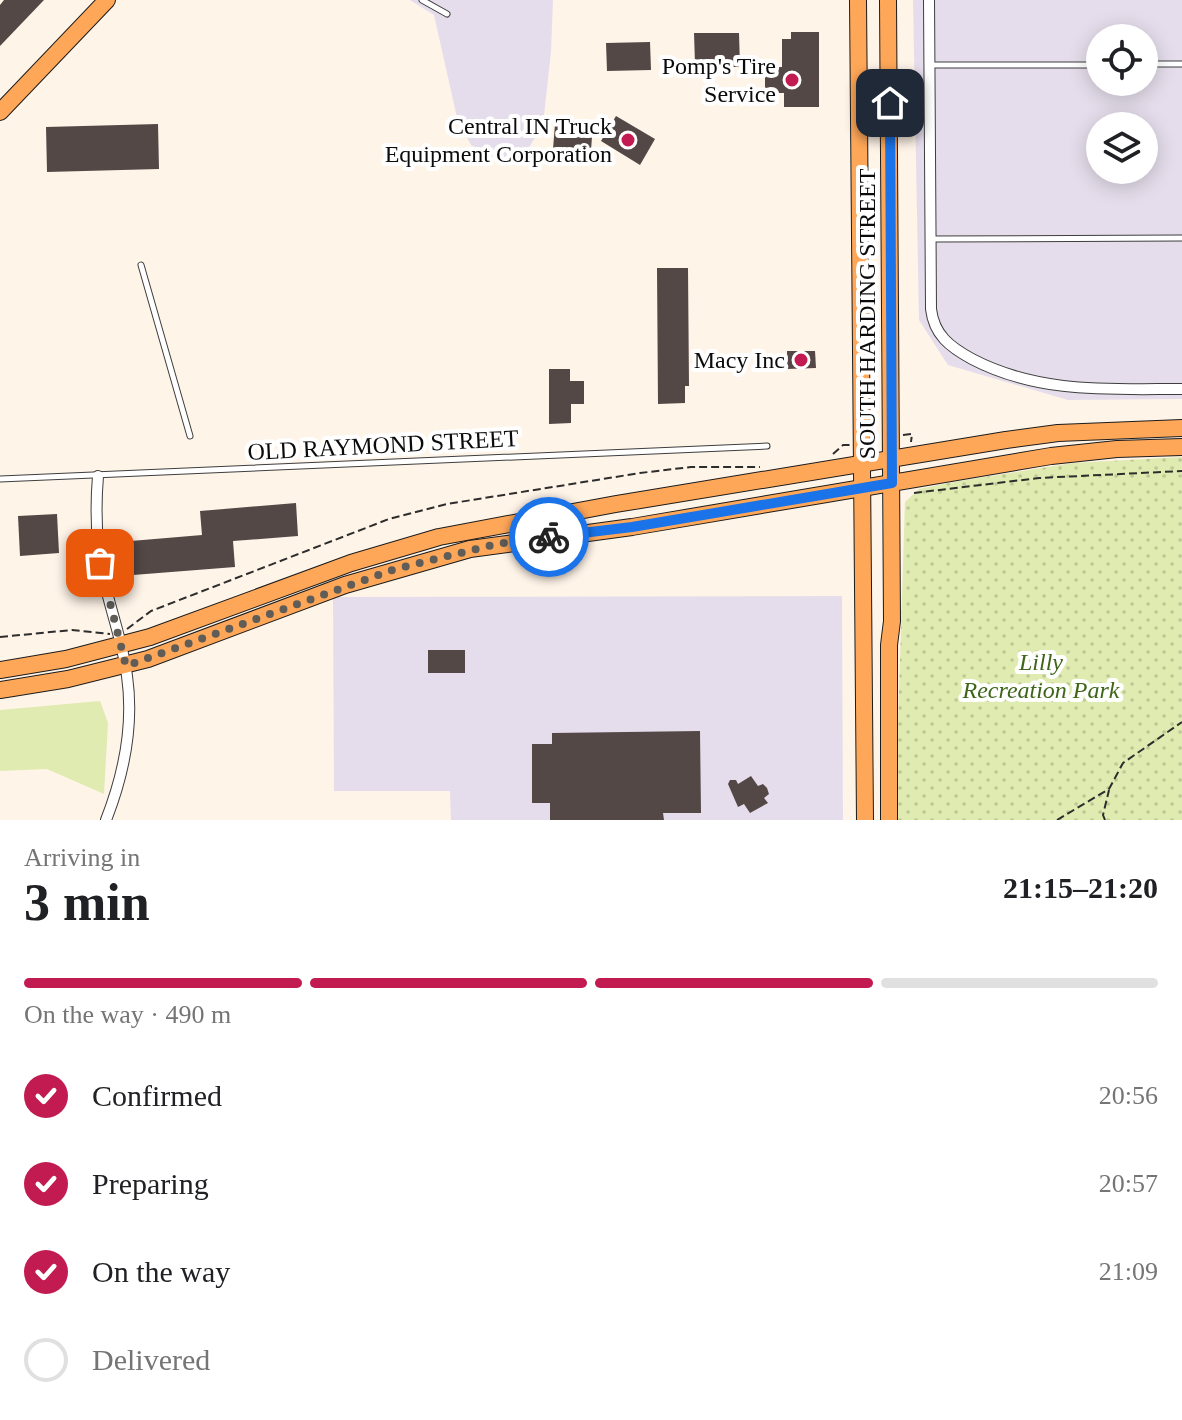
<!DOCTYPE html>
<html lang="en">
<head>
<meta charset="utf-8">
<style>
  :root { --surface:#fff; --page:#f2f2f2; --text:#202124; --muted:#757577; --line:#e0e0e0; --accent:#c21b52 }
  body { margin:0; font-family:"Times New Roman",serif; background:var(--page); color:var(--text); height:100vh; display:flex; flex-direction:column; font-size:30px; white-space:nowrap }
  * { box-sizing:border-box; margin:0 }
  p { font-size:26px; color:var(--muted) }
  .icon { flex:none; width:44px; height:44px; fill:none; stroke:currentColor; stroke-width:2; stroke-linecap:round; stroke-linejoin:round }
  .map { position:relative; height:820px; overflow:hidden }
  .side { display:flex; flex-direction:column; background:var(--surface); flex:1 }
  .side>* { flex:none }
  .buttons { position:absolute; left:1086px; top:24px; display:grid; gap:16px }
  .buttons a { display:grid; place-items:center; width:72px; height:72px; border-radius:50%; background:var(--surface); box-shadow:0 4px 20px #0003; font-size:40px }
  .pin { position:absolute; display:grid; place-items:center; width:68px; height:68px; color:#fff; margin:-34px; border-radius:16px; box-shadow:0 4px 12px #0006 }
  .courier { position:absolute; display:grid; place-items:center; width:80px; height:80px; margin:-40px; border:6px solid #1a73e8; border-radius:50%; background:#fff; color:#222; box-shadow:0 2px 10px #0007 }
  .overview em { font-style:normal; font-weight:600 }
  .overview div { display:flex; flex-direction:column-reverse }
  .overview { display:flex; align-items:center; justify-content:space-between; height:136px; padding:0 24px }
  h1 { font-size:52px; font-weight:600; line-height:60px }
  .bar { display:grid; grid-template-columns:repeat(4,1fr); gap:12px 8px; align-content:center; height:96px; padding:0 24px }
  .bar i { height:10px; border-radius:6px; background:var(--line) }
  .bar .selected { background:var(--accent) }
  .bar p { grid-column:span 4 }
  ol { padding:0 24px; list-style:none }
  li { display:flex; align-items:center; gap:24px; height:88px }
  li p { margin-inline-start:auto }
  li .icon { padding:8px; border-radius:50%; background:var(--accent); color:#fff; stroke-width:4 }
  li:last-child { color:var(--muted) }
  li i { width:44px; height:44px; border:4px solid var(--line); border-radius:50% }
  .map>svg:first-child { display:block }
</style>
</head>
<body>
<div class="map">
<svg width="1182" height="820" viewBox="0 0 1182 820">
  <defs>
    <pattern id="park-dots" width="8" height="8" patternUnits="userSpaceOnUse" patternTransform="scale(2)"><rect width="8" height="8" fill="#dfebb0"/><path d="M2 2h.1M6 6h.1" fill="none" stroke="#bec896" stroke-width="1.8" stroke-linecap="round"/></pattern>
  </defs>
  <rect width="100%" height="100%" fill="#fff4e8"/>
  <g fill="#e5ddeb" fill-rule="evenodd">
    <path d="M410,0H553L551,52L543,124L530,146L499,159L471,145L458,122L434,15Z"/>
    <path d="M913,0H1182V399L1068,400L948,365L919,320ZM1100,38H1144V82H1100ZM1100,126H1144V170H1100Z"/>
    <path d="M842,596L843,820H451L450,791H334L333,597Z"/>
  </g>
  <path fill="#dfebb0" d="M100,701L108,723L104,794L47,769L0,771V710Z"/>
  <path fill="url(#park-dots)" d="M1182,457V820H895L905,502L919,489L959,481L1073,463Z"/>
  <g fill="#544846">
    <path d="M4,0H44L0,46V5Z"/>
    <path d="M791,32H819V107H784V93H765V67H782V39H791Z"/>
    <path d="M694,33H739L740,67H728V60L695,64Z"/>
    <path d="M650,42L651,70L607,71L606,43Z"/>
    <path d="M616,116L655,139L640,165L601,141Z"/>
    <path d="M560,120L593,122L591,151L553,149L555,124H560Z"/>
    <path d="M158,124L159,169L47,172L46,127Z"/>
    <path d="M657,268H688L689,386H685V403L658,404Z"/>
    <path d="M787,351H815L816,368L787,369Z"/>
    <path d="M549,369H570V381H584V404H571V423L549,424Z"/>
    <path d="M296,503L298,536L233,541L235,567L133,575L131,541L202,535L200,511Z"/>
    <path d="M57,514L59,553L20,556L18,516Z"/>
    <rect x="428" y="650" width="37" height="23"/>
    <path d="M700,731L701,813H663L664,820H550V803H532V744H552V733Z"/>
    <path d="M751,776L758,786L763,784L767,788L769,794L764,798L768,803L750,813L744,804L738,807L728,784L730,780H736L738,784Z"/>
  </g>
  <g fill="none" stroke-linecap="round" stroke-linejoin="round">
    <defs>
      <g id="lane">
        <path d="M422,0L447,14"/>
        <path d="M1144,64H1182"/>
        <path d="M931,65H1100"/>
        <path d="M931,239L1182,238"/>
        <path d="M141,265L190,436"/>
        <path d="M0,479L767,446"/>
      </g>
      <g id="street">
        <path d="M929,0L931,309C934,335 950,347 972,359C1039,394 1109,389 1182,389"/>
        <path d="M98,476C95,512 96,545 104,580C111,612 123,643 127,676C134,725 124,774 106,820"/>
      </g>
      <g id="primary">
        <path d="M858,0L865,820"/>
        <path d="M888,0L892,621L889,645V820"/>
        <path d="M0,112L107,0"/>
        <path d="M0,670L66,659L150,637L351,563L439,537L616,504L1006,440L1058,433L1182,428"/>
        <path d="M0,690L68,679L148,659L345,585L470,549L632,527L1051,456L1117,449L1182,447"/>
      </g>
    </defs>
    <use href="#lane" stroke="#3e3e3e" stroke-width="7"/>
    <use href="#street" stroke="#3e3e3e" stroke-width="12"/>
    <use href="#primary" stroke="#1c1c1c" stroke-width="18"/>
    <g stroke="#2d2d2d" stroke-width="2" stroke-dasharray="8 4" stroke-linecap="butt">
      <path d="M903,435L912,434L911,442"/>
      <path d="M833,454L843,445H850"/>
      <path d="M914,493L1039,478L1182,471"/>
      <path d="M127,629L151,611L389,519L447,504L640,473L691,467H760"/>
      <path d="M0,637L72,630L110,634"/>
      <path d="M1057,820L1109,789L1123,763L1182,722"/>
      <path d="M1105,820L1103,815L1109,790"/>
    </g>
    <use href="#lane" stroke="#fff" stroke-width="5"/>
    <use href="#street" stroke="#fff" stroke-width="10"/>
    <use href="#primary" stroke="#ffa758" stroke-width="16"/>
  </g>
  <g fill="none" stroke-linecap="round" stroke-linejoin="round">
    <path stroke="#605d58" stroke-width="8" stroke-dasharray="0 14.4" d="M100,563L126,666L395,569L497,544L549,537"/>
    <path stroke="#1a73e8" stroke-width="10" d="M549,537L632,527L892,483L890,103"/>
  </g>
  <g fill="#c21b52" stroke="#fff" stroke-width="3">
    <circle cx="792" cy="80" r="8"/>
    <circle cx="628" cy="140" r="8"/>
    <circle cx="801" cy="360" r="8"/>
  </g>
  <g text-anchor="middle" stroke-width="8" stroke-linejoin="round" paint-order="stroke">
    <g font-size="24" fill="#0b0b0b" stroke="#fff" text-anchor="end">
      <text x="776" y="74">Pomp's Tire<tspan x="776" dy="28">Service</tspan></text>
      <text x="612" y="134">Central IN Truck<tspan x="612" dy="28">Equipment Corporation</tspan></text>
      <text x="785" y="368">Macy Inc</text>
    </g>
    <g font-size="24" fill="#0b0b0b" stroke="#fff">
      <text transform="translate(867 314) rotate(-90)" y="8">SOUTH HARDING STREET</text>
      <text transform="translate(383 445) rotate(-3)" y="8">OLD RAYMOND STREET</text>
    </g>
    <g font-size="24" font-style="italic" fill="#3e6518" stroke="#fff">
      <text x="1041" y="670">Lilly<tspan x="1041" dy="28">Recreation Park</tspan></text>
    </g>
  </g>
</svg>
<div class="buttons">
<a><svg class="icon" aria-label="locate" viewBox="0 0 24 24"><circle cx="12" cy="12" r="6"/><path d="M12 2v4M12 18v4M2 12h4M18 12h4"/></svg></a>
<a><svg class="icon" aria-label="layers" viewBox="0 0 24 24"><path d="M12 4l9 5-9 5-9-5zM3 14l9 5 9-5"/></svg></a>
</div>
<div class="pin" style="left:100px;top:563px;background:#ea580c"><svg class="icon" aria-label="bag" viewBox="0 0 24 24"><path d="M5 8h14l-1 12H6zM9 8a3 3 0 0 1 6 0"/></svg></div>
<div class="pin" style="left:890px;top:103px;background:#1f2937"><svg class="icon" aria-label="home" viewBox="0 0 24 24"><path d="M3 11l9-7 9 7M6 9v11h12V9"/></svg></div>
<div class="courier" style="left:549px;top:537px"><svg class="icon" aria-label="bike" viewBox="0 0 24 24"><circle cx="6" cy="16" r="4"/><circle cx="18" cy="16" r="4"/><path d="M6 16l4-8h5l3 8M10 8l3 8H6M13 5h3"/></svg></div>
</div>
<section class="side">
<div class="overview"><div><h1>3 min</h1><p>Arriving in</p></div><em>21:15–21:20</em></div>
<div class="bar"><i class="selected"></i><i class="selected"></i><i class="selected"></i><i></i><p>On the way · 490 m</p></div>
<ol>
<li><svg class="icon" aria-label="check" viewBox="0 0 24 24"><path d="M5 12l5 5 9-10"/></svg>Confirmed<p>20:56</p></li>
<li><svg class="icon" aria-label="check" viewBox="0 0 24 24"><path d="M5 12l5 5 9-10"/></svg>Preparing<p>20:57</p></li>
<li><svg class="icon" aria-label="check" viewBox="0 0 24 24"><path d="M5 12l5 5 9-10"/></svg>On the way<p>21:09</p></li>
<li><i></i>Delivered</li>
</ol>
</section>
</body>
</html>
